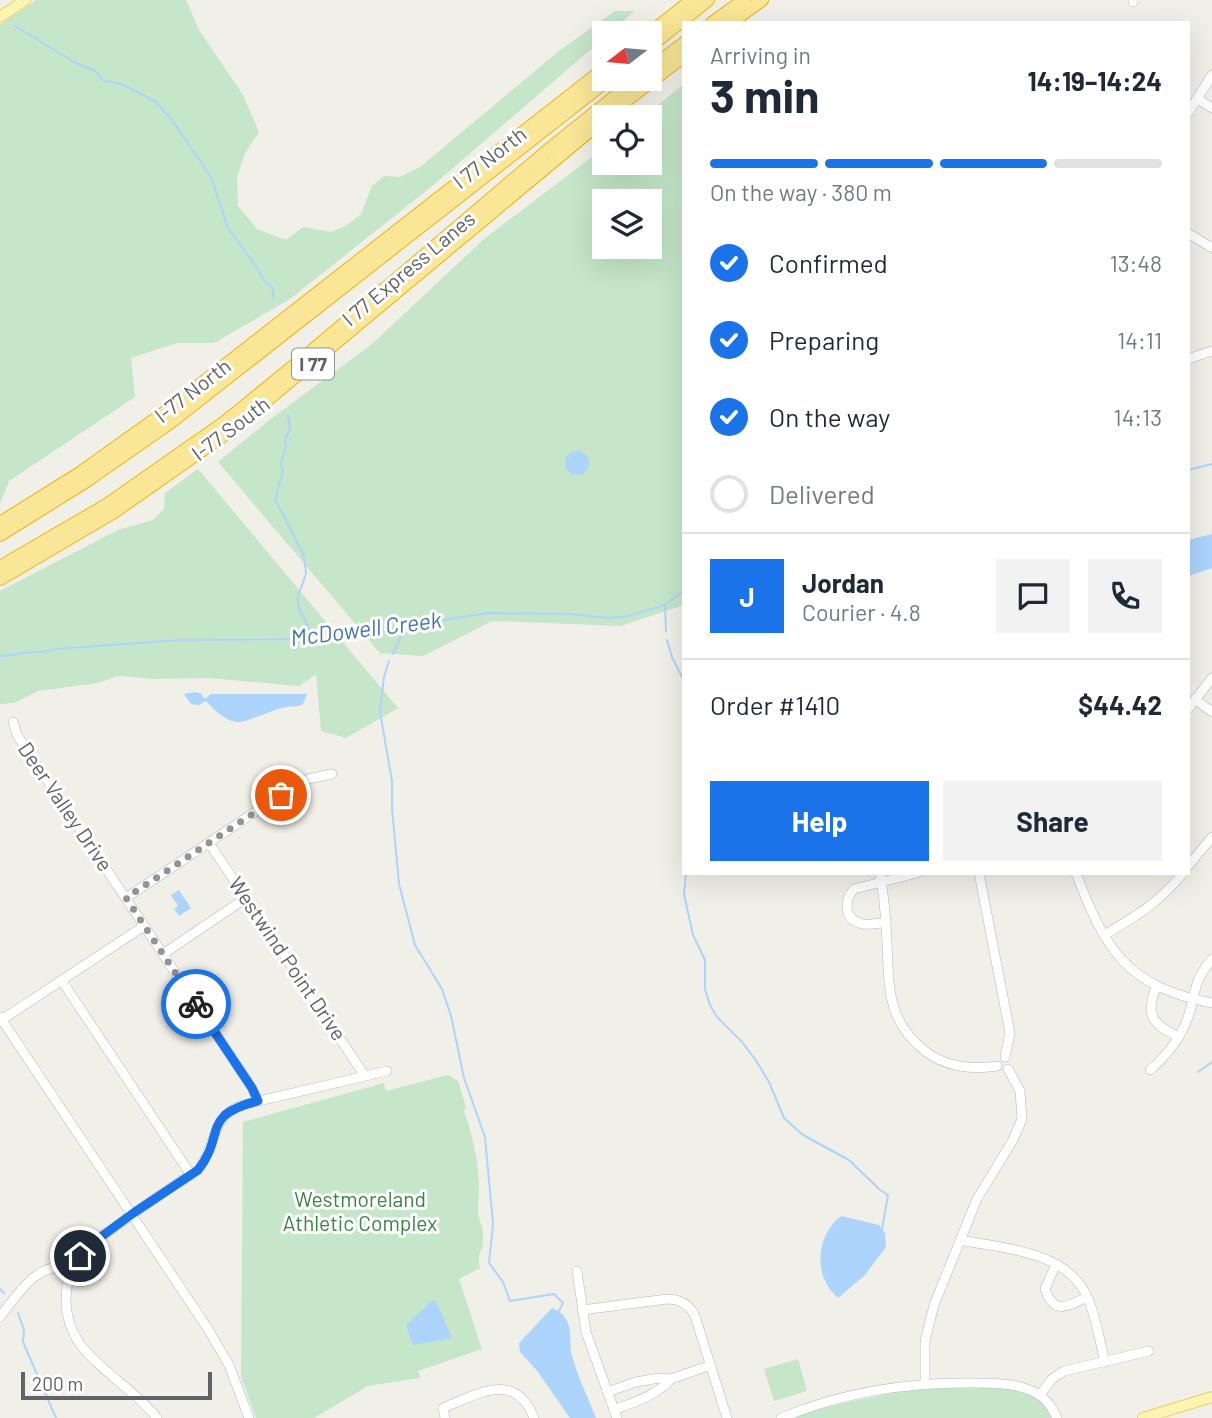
<!DOCTYPE html>
<html lang="en">
<head>
<meta charset="utf-8">
<style>
  :root { --surface:#fff; --page:#f2f2f3; --text:#1f2937; --muted:#747a83; --line:#e0e1e3; --accent:#1a73e8 }
  body { margin:0; font-family:Barlow,sans-serif; background:var(--page); color:var(--text); height:100vh; display:flex; flex-direction:column; font-size:26px; white-space:nowrap }
  * { box-sizing:border-box; margin:0 }
  p { font-size:23px; color:var(--muted) }
  .icon { flex:none; width:38px; height:38px; fill:none; stroke:currentColor; stroke-width:2; stroke-linecap:round; stroke-linejoin:round }
  .map { position:relative; flex:1; overflow:hidden }
  .side { position:absolute; left:682px; top:21px; width:508px; height:854px; display:flex; flex-direction:column; background:var(--surface); border-radius:0px; box-shadow:0 7px 28px #0002 }
  .side>* { flex:none }
  .needle { width:46px; rotate:254deg }
  .controls { position:absolute; left:592px; top:21px; display:grid; gap:14px }
  .controls a { display:grid; place-items:center; width:70px; height:70px; border-radius:0px; background:var(--surface); box-shadow:0 7px 28px #0002; font-size:35px }
  .scale { position:absolute; left:21px; bottom:18px; width:191px; box-sizing:border-box; padding-left:7px; border:4px solid #5f6267; border-top:0; font-size:19px; line-height:24px; white-space:nowrap; color:#5f6267; -webkit-text-stroke:5px #fff; paint-order:stroke }
  .pin { position:absolute; display:grid; place-items:center; width:60px; height:60px; color:#fff; margin:-30px; border:4px solid #fff; border-radius:50%; box-shadow:0 2px 7px #0007 }
  .courier { position:absolute; display:grid; place-items:center; width:70px; height:70px; margin:-35px; border:5px solid #1a73e8; border-radius:50%; background:#fff; color:#222; box-shadow:0 2px 9px #0007 }
  .headline em { font-style:normal; font-weight:700 }
  .headline div { display:flex; flex-direction:column-reverse }
  .headline { display:flex; align-items:center; justify-content:space-between; height:119px; padding:0 28px }
  h1 { font-size:46px; font-weight:700; line-height:52px }
  .bar { display:grid; grid-template-columns:repeat(4,1fr); gap:10px 7px; align-content:center; height:84px; padding:0 28px }
  .bar i { height:9px; border-radius:5px; background:var(--line) }
  .bar .current { background:var(--accent) }
  .bar p { grid-column:span 4 }
  .line { display:flex; align-items:center; gap:18px; padding:0 28px; border-top:2px solid var(--line) }
  .line div { flex:1 }
  .round { display:grid; place-items:center; flex:none; width:74px; height:74px; border-radius:0px; background:var(--page) }
  ol { padding:0 28px; list-style:none }
  li { display:flex; align-items:center; gap:21px; height:77px }
  li p { margin-inline-start:auto }
  li .icon { padding:7px; border-radius:50%; background:var(--accent); color:#fff; stroke-width:4 }
  li:last-child { color:var(--muted) }
  li i { width:38px; height:38px; border:4px solid var(--line); border-radius:50% }
  .action { display:flex; gap:14px; margin-top:auto; padding:14px 28px }
  .action a { flex:1; height:80px; border-radius:0px; background:var(--accent); color:#fff; font-size:28px; font-weight:700; line-height:80px; text-align:center }
  .action a+a { background:var(--page); color:var(--text) }
  .map>svg:first-child { display:block }
</style>
</head>
<body>
<div class="map">
<svg width="1212" height="1418" viewBox="0 0 1212 1418">
  <rect width="100%" height="100%" fill="#f0efe8"/>
  <!-- green -->
  <g fill="#c5e6c8" fill-rule="evenodd">
    <polygon points="36,0 186,0 199,30 243,95 259,132 245,153 237,178 238,206 257,229 286,240 303,227 331,232 346,226 361,214 372,186 384,176 400,177 420,167 559,51 615,11 635,11 609,33 604,33 604,38 431,187 290,299 214,343 177,343 131,358 135,397 9,481 0,504 0,25"/>
    <path d="M684,84v521l-63,21 -129,-5 -69,35 -43,-3 -162,-191 50,-41 104,-77 112,-105 120,-91v15h45v-46h-6zM604,201h45v46h-45z"/>
    <polygon points="198,469 398,708 346,738 321,731 316,674 299,686 208,678 153,679 118,676 98,683 38,691 14,703 0,704 0,591 118,530 153,520 164,509 165,493"/>
    <path d="M448,1075l10,6 8,26 -2,4c8,22 14,49 15,72 1,17 -5,29 4,45 -1,3 0,7 0,11 1,12 -7,13 -3,29l-21,11 23,70 -64,22 2,7 -52,8 -54,32h-58l-15,-41 2,-255 141,-39 2,8z"/>
    <polygon points="798,1359 807,1391 774,1401 764,1369"/>
    <path d="M929,1388c25,0 85,-5 105,8 8,5 13,14 17,22h-260c47,-15 89,-24 138,-30z"/>
  </g>
  <!-- water -->
  <g fill="#acd4fc">
    <circle cx="577" cy="463" r="12"/>
    <polygon points="1212,534 1212,568 1189,576 1188,540"/>
    <path d="M195,692l7,2 1,4h3l5,-4h96l-4,10c-8,4 -13,1 -21,4 -39,11 -44,28 -76,-7l-7,4 -8,-1 -7,-10z"/>
    <polygon points="179,890 191,908 179,916 174,909 178,906 171,895"/>
    <path d="M841,1216l38,9 6,8 1,14 -21,28 -27,23c-25,-22 -23,-61 3,-82z"/>
    <polygon points="433,1300 436,1301 452,1338 413,1345 406,1325"/>
    <path d="M552,1308c8,3 13,8 16,15 4,11 1,22 4,33 6,22 16,41 24,62h-26l-32,-46 -18,-20 -1,-9z"/>
  </g>
  <g fill="none" stroke-linecap="round" stroke-linejoin="round">
    <!-- stream -->
    <g stroke="#acd4fc" stroke-width="2">
      <polyline points="15,26 76,63 95,71 104,81 122,84 156,102 172,120 211,177 228,228 255,265 265,282 272,287 274,299"/>
      <polyline points="288,415 290,429 285,440 286,446 281,464 283,472 277,491 276,501 304,556 306,574 298,596 298,606 309,629 310,637"/>
      <polyline points="1188,470 1212,464"/>
      <polyline points="665,606 666,631"/>
      <polyline points="667,640 672,657 684,681"/>
      <polyline points="393,654 405,627"/>
      <path d="M0,656c7,0 11,-1 18,-2 13,-3 23,0 37,-5l126,-9 142,-1 165,-26 82,1 38,4 21,-2 35,-11 20,-14"/>
      <polyline points="389,661 384,677 380,712 392,781 392,808 399,884 415,945 442,989 451,1016 464,1078 485,1137 493,1224 489,1263 503,1282 510,1301 554,1294 563,1303 558,1313"/>
      <polyline points="686,873 684,894 693,935 705,960 705,989 710,1005 717,1017 742,1042 755,1059 769,1082 784,1118 803,1135 849,1160 879,1189 888,1195 882,1229"/>
      <polyline points="1198,1072 1212,1062"/>
      <polyline points="0,1289 4,1293"/>
      <polyline points="18,1313 24,1330 23,1342 56,1418"/>
    </g>
    <!-- minor casing -->
    <g stroke="#b5b7bb" stroke-width="10">
      <g id="minor">
        <polyline points="1133,2 1133,0"/>
        <polyline points="1198,99 1212,108"/>
        <polyline points="1188,113 1212,75"/>
        <polyline points="1188,233 1212,248"/>
        <polyline points="1188,359 1212,351"/>
        <polyline points="1195,699 1212,712"/>
        <polyline points="1188,709 1212,678"/>
        <polyline points="13,722 17,735 252,1088 258,1101"/>
        <polyline points="209,843 365,1076"/>
        <polyline points="1188,866 1212,837"/>
        <path d="M880,873c4,23 6,47 7,70 2,45 0,78 38,108 20,16 48,19 72,15"/>
        <polyline points="979,873 1010,1033 1005,1057"/>
        <path d="M1076,873c29,77 51,114 136,130"/>
        <polyline points="126,898 297,784 308,779 332,774"/>
        <path d="M886,922c-7,1 -16,3 -23,2 -20,-3 -19,-24 -9,-35l63,-16"/>
        <path d="M1104,935c32,-19 55,-32 79,-62"/>
        <polyline points="163,954 246,898"/>
        <polyline points="62,981 191,1175"/>
        <path d="M1156,987c-11,29 -4,37 23,50"/>
        <polyline points="0,1017 208,1329 229,1365 249,1418"/>
        <polyline points="0,1021 144,926"/>
        <path d="M1150,1070c16,-14 29,-29 37,-50 10,-27 4,-36 25,-61"/>
        <path d="M960,1240c46,9 113,11 130,64 7,18 10,39 15,58"/>
        <path d="M1056,1264l-11,25c9,26 22,18 42,8"/>
        <polyline points="577,1271 586,1332 617,1418"/>
        <path d="M582,1310l85,-11c13,0 22,5 28,17l32,102"/>
        <path d="M0,1317c19,-24 37,-57 73,-49"/>
        <polyline points="925,1383 925,1341 934,1305 977,1199 1013,1140 1022,1119 1020,1091 1008,1069"/>
        <polyline points="607,1392 636,1382 659,1378 671,1379 711,1365"/>
        <polyline points="1040,1395 1052,1379 1064,1371 1149,1351"/>
        <path d="M614,1410c20,-8 42,-14 57,-31"/>
        <path d="M157,1418c-22,-28 -56,-46 -77,-74 -19,-27 -19,-64 2,-90 9,-11 21,-19 33,-27 27,-20 55,-39 83,-57 18,-22 13,-55 44,-65l145,-34"/>
        <path d="M445,1418l-2,-10c35,-14 72,-38 91,10"/>
        <path d="M781,1418c62,-26 126,-36 193,-35 23,0 49,0 68,14 7,5 11,13 15,21"/>
      </g>
    </g>
    <!-- major casing -->
    <g stroke="#edcf64" stroke-width="12">
      <g id="major">
        <polyline points="0,17 25,0"/>
        <polyline points="1143,1418 1212,1397"/>
      </g>
    </g>
    <!-- highway casing -->
    <g stroke="#efb509" stroke-width="14">
      <g id="highway">
        <polyline points="712,23 744,0"/>
        <polyline points="730,23 762,0"/>
        <polyline points="649,34 692,0"/>
        <polyline points="649,47 708,0"/>
        <polyline points="649,70 684,43"/>
        <polyline points="605,117 684,56"/>
        <polyline points="0,523 80,473 164,413 604,69"/>
        <polyline points="0,535 85,482 171,422 609,79"/>
        <polyline points="0,567 108,504 225,422 306,356 547,151 637,79"/>
        <polyline points="0,579 114,512 231,430 604,119"/>
      </g>
    </g>
    <!-- minor -->
    <use href="#minor" stroke="#fff" stroke-width="9"/>
    <!-- major -->
    <use href="#major" stroke="#fcf4b1" stroke-width="10"/>
    <!-- highway -->
    <use href="#highway" stroke="#f9e696" stroke-width="12"/>
  </g>
  <g fill="none" stroke-linecap="round" stroke-linejoin="round">
    <!-- done -->
    <polyline stroke="#929394" stroke-width="7" stroke-dasharray="0 12.6" points="196,1004 126,898 281,795"/>
    <!-- route -->
    <path stroke="#1a73e8" stroke-width="9" d="M80,1256l14,-14 38,-28 66,-44c28,-35 2,-55 60,-69l-6,-13 -56,-84"/>
  </g>
  <g text-anchor="middle" stroke-width="6" stroke-linejoin="round" paint-order="stroke">
    <!-- shield labels -->
    <rect fill="#fff" stroke="#8f9195" stroke-width="2" x="292" y="348.5" width="42" height="31" rx="5"/>
    <g font-size="19" font-weight="bold" fill="#5f6267">
      <text x="313" y="371">I 77</text>
    </g>
    <!-- street labels -->
    <g font-size="21" fill="#5f6267" stroke="#fff">
      <text transform="translate(490 158) rotate(-38)" y="7">I 77 North</text>
      <text transform="translate(409 269) rotate(-40)" y="7">I 77 Express Lanes</text>
      <text transform="translate(193 391) rotate(-38)" y="7">I-77 North</text>
      <text transform="translate(231 429) rotate(-37)" y="7">I-77 South</text>
      <text transform="translate(65 807) rotate(56)" y="7">Deer Valley Drive</text>
      <text transform="translate(287 959) rotate(56)" y="7">Westwind Point Drive</text>
    </g>
    <!-- park labels -->
    <g font-size="21" fill="#398440" stroke="#fff">
      <text x="360" y="1207">Westmoreland<tspan x="360" dy="24">Athletic Complex</tspan></text>
    </g>
    <!-- water labels -->
    <g font-size="23" font-style="italic" fill="#4874ae" stroke="#fff">
      <text transform="translate(366 629) rotate(-7)" y="8">McDowell Creek</text>
    </g>
  </g>
</svg>
<div class="controls">
<a><svg class="needle" viewBox="-14 -14 28 28"><path d="M0-13l5 13h-10z" fill="#e53935"/><path d="M0 13l5-13h-10z" fill="#747a83"/></svg></a>
<a><svg class="icon" aria-label="locate" viewBox="0 0 24 24"><circle cx="12" cy="12" r="6"/><path d="M12 2v4M12 18v4M2 12h4M18 12h4"/></svg></a>
<a><svg class="icon" aria-label="layers" viewBox="0 0 24 24"><path d="M12 4l9 5-9 5-9-5zM3 14l9 5 9-5"/></svg></a>
</div>
<div class="scale">200 m</div>
<div class="pin" style="left:281px;top:795px;background:#ea580c"><svg class="icon" aria-label="bag" viewBox="0 0 24 24"><path d="M5 8h14l-1 12H6zM9 8a3 3 0 0 1 6 0"/></svg></div>
<div class="pin" style="left:80px;top:1256px;background:#1f2937"><svg class="icon" aria-label="home" viewBox="0 0 24 24"><path d="M3 11l9-7 9 7M6 9v11h12V9"/></svg></div>
<div class="courier" style="left:196px;top:1004px"><svg class="icon" aria-label="bike" viewBox="0 0 24 24"><circle cx="6" cy="16" r="4"/><circle cx="18" cy="16" r="4"/><path d="M6 16l4-8h5l3 8M10 8l3 8H6M13 5h3"/></svg></div>
<section class="side">
<div class="headline"><div><h1>3 min</h1><p>Arriving in</p></div><em>14:19–14:24</em></div>
<div class="bar"><i class="current"></i><i class="current"></i><i class="current"></i><i></i><p>On the way · 380 m</p></div>
<ol>
<li><svg class="icon" aria-label="check" viewBox="0 0 24 24"><path d="M5 12l5 5 9-10"/></svg>Confirmed<p>13:48</p></li>
<li><svg class="icon" aria-label="check" viewBox="0 0 24 24"><path d="M5 12l5 5 9-10"/></svg>Preparing<p>14:11</p></li>
<li><svg class="icon" aria-label="check" viewBox="0 0 24 24"><path d="M5 12l5 5 9-10"/></svg>On the way<p>14:13</p></li>
<li><i></i>Delivered</li>
</ol>
<div class="line" style="height:126px"><b class="round" style="background:var(--accent);color:#fff">J</b><div><b>Jordan</b><p>Courier · 4.8</p></div><a class="round"><svg class="icon" aria-label="chat" viewBox="0 0 24 24"><path d="M4 5h16v11H9l-5 4z"/></svg></a><a class="round"><svg class="icon" aria-label="phone" viewBox="0 0 24 24"><path d="M5 4h4l2 5-3 2q2 4 5 5l2-3 5 2v4C11 20 4 13 5 4z"/></svg></a></div>
<div class="line" style="height:91px"><div>Order #1410</div><b>$44.42</b></div>
<div class="action"><a>Help</a><a>Share</a></div>
</section>
</div>
</body>
</html>
